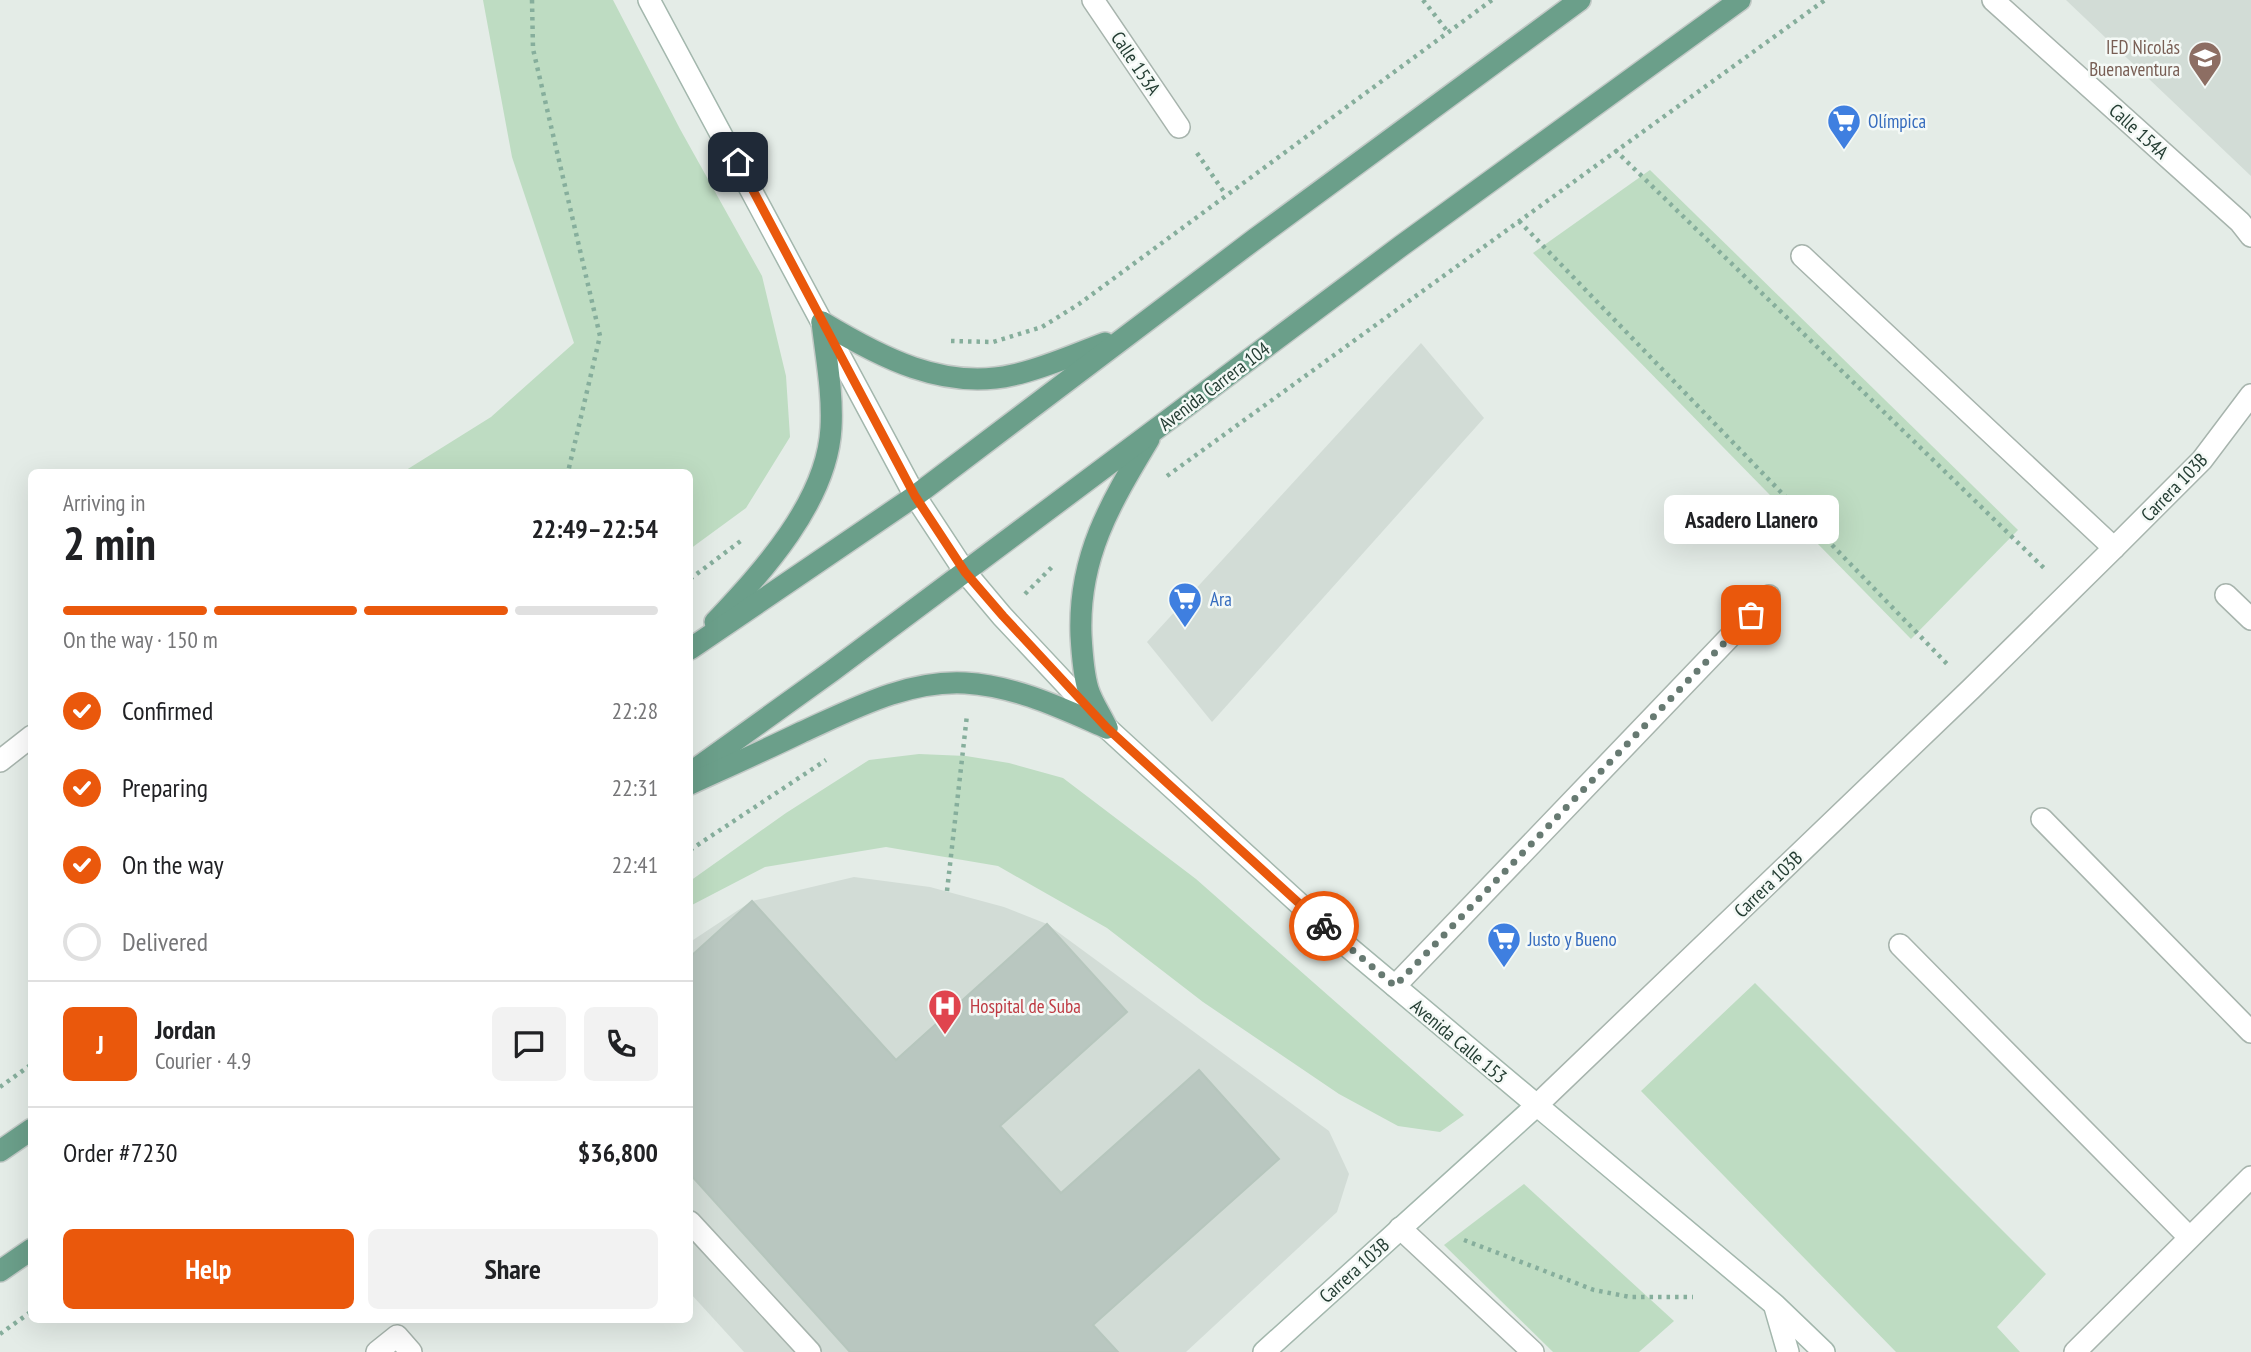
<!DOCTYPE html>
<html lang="en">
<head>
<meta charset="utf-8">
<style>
  :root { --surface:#fff; --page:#f2f2f2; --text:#202124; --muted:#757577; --line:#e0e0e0; --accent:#ea580c }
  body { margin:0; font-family:"PT Sans Narrow",sans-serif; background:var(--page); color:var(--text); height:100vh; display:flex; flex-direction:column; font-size:26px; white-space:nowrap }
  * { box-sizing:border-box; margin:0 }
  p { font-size:23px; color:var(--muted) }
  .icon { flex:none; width:38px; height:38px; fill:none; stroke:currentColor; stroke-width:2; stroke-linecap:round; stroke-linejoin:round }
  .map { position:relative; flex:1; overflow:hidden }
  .panel { position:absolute; left:28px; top:469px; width:665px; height:854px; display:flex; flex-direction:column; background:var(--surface); border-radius:10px; box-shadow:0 7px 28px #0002 }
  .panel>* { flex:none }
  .pin { position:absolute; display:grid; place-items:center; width:60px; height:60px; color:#fff; margin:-30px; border-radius:14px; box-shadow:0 4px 10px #0006 }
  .courier { position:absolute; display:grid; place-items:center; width:70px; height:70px; margin:-35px; border:5px solid #ea580c; border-radius:50%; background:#fff; color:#222; box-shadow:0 2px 9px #0007 }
  .bubble { position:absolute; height:49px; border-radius:10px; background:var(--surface); box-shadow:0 7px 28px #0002; font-size:23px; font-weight:600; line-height:49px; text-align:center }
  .summary em { font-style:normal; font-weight:600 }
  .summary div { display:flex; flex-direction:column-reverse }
  .summary { display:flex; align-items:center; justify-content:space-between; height:119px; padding:0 35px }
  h1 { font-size:46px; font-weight:600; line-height:52px }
  .bar { display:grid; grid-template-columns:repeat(4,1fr); gap:10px 7px; align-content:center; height:84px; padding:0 35px }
  .bar i { height:9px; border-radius:5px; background:var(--line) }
  .bar .on { background:var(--accent) }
  .bar p { grid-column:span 4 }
  .line { display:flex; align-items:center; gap:18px; padding:0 35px; border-top:2px solid var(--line) }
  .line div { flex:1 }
  .round { display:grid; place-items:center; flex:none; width:74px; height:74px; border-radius:10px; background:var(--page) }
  ol { padding:0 35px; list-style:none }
  li { display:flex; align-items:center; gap:21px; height:77px }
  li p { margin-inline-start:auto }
  li .icon { padding:7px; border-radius:50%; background:var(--accent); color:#fff; stroke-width:4 }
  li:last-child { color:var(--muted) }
  li i { width:38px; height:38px; border:4px solid var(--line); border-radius:50% }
  .action { display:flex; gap:14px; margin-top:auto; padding:14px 35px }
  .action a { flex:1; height:80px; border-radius:10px; background:var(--accent); color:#fff; font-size:28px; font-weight:600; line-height:80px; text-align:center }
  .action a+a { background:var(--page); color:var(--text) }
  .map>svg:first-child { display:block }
</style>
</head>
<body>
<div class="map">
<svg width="2251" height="1352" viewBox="0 0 2251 1352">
  <rect width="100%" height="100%" fill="#e4ece7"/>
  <!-- built -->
  <g fill="#d2dcd6">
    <polygon points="2066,0 2251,0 2251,176"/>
    <polygon points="1421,343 1484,418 1212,722 1147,642"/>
    <polygon points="854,877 930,887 1004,907 1047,924 1329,1131 1349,1174 1337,1212 1186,1352 744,1352 690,1293 690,942 752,901"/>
  </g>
  <!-- green -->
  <g fill="#bedcc2">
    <polygon points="483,0 613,0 680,129 762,276 786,376 790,437 746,508 690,549 690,472 403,472 491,417 574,343 512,157"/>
    <polygon points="1650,170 2018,530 1911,639 1533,253"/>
    <polygon points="919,754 966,756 1009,763 1063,778 1196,879 1464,1115 1440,1132 1398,1126 1339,1094 1203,1002 1107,928 998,866 886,847 765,867 690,906 690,881 786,813 869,760"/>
    <polygon points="1755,983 2046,1274 1997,1327 2020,1352 1896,1352 1641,1091"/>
    <polygon points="1524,1184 1674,1321 1639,1352 1553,1352 1444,1245"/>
  </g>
  <!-- building -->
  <polygon fill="#b9c7c0" stroke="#b6c6bd" stroke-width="2" points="752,901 896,1060 1047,924 1127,1012 1000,1126 1061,1193 1199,1070 1279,1159 1093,1325 1118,1352 850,1352 690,1174 690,957"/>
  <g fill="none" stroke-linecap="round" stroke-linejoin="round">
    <!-- lane casing -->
    <g stroke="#a7b4ad" stroke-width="24">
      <g id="lane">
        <polyline points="2226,595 2251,619"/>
        <polyline points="0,761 32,736"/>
        <polyline points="2042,819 2251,1032"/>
        <polyline points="1900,945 2189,1237"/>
        <polyline points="690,1222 810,1352"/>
        <polyline points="1400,1228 1533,1352"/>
        <polyline points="2075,1352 2251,1177"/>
      </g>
    </g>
    <!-- street casing -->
    <g stroke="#a7b4ad" stroke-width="24">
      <g id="street">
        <polyline points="1093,0 1179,127"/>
        <polyline points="1993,0 2240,222 2251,236"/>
        <polyline points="1802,256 2114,548"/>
        <polyline points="1395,986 1769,596"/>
        <polyline points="1536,1106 1971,689 2114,548 2202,460 2251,395"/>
        <polyline points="377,1352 397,1336 411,1352"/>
      </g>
    </g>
    <!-- secondary casing -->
    <g stroke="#a3b7ad" stroke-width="24">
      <g id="secondary">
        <polyline points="649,0 915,496 965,572 1002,616 1107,728 1143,761 1328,930 1775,1305 1824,1352"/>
        <polyline points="1775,1307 1788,1352"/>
        <polyline points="1264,1352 1536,1106"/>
      </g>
    </g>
    <!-- primary casing -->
    <g stroke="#c2c9c6" stroke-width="24">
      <g id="primary">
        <path d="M822,322c58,35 122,69 191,53 32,-7 62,-21 92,-32"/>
        <path d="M715,622c47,-50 112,-120 116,-194 2,-35 -5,-71 -9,-106"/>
        <polyline points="690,649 915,496 1255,239 1580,0"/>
        <path d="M1107,728c-6,-13 -15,-26 -19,-39 -5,-17 -6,-36 -7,-54 -3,-78 29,-131 68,-196"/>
        <polyline points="690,773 832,671 1401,246 1740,0"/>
        <path d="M690,784c37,-17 75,-34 112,-52 51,-23 105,-52 163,-49 51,3 96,25 142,45"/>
        <polyline points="0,1151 32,1129"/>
        <polyline points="0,1271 32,1249"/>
      </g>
    </g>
    <!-- path -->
    <g stroke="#86ae9c" stroke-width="4.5" stroke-dasharray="3.5 5" stroke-linecap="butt">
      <polyline points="532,0 533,49 600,336 568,472"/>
      <polyline points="1423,0 1448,32"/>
      <polyline points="1615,150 2046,570"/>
      <polyline points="1197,153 1226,195"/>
      <polyline points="1519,221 1949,666"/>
      <polyline points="951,341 993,342 1042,327 1079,304 1492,0"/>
      <polyline points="1167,476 1825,0"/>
      <polyline points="690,579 742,540"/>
      <polyline points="1025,594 1054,565"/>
      <polyline points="690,850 826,760"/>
      <polyline points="947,891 967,715"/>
      <polyline points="0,1087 32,1064"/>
      <polyline points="1464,1240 1594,1290 1630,1297 1693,1297"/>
      <polyline points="0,1334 32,1311"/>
    </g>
    <!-- lane -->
    <use href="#lane" stroke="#fff" stroke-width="21"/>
    <!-- street -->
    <use href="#street" stroke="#fff" stroke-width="21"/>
    <!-- secondary -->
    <use href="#secondary" stroke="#fff" stroke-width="21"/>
    <!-- primary -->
    <use href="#primary" stroke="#6b9f8a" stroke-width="21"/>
  </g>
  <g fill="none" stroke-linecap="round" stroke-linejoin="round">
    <!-- done -->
    <polyline stroke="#677a72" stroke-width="7" stroke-dasharray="0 12.6" points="1324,926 1395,986 1751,615"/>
    <!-- route -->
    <polyline stroke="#ea580c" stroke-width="9" points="738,162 915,496 965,572 1003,616 1107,728 1324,926"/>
  </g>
  <!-- icons -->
  <defs>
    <g id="school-pin" transform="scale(1.75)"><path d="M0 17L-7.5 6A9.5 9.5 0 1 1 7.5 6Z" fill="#8d6e63" stroke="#f4f9f6"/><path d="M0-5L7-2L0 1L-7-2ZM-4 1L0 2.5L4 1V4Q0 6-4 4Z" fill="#fff"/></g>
    <g id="supermarket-pin" transform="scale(1.75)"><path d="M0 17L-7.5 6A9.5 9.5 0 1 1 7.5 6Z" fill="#3f7fe0" stroke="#f4f9f6"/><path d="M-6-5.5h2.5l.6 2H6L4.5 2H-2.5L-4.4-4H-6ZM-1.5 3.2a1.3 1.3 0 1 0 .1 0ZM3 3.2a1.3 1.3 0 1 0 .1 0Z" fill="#fff"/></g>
    <g id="hospital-pin" transform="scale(1.75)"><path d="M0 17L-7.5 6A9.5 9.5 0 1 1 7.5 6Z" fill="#e0444e" stroke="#f4f9f6"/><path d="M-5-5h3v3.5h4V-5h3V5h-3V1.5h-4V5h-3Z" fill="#fff"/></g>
  </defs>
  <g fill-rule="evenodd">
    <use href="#school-pin" x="2205" y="58"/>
    <use href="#supermarket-pin" x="1844" y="121"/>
    <use href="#supermarket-pin" x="1185" y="599"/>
    <use href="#supermarket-pin" x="1504" y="939"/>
    <use href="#hospital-pin" x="945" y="1006"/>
  </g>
  <g text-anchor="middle" stroke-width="5" stroke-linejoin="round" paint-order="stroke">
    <!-- education labels -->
    <g font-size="19" fill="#785e54" stroke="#f4f9f6" text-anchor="end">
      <text x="2180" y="54">IED Nicolás<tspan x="2180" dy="22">Buenaventura</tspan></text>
    </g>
    <!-- street labels -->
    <g font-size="19" fill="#243d33" stroke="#f4f9f6">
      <text transform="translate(1136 63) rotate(56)" y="7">Calle 153A</text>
      <text transform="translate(2139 131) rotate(42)" y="7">Calle 154A</text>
      <text transform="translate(1214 386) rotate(-37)" y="7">Avenida Carrera 104</text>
      <text transform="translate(2174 487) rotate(-46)" y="7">Carrera 103B</text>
      <text transform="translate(1768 884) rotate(-44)" y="7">Carrera 103B</text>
      <text transform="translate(1459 1041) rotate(40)" y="7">Avenida Calle 153</text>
      <text transform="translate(1354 1270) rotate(-42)" y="7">Carrera 103B</text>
    </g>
    <!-- shop labels -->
    <g font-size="19" fill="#366cbe" stroke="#f4f9f6" text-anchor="start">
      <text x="1868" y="128">Olímpica</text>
      <text x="1210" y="606">Ara</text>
      <text x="1528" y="946">Justo y Bueno</text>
    </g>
    <!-- health labels -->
    <g font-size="19" fill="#be3a42" stroke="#f4f9f6" text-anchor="start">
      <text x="970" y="1013">Hospital de Suba</text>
    </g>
  </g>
</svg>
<div class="pin" style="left:1751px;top:615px;background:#ea580c"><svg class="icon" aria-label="bag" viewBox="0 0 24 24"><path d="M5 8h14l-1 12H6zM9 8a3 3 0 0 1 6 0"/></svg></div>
<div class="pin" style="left:738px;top:162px;background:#1f2937"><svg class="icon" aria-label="home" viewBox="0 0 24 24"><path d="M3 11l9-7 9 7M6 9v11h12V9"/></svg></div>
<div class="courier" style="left:1324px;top:926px"><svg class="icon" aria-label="bike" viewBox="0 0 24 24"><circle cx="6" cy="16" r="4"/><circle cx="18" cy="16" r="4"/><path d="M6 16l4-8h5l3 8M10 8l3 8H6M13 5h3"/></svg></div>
<div class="bubble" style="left:1664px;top:495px;width:175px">Asadero Llanero</div>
<section class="panel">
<div class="summary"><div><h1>2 min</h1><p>Arriving in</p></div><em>22:49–22:54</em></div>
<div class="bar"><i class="on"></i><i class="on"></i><i class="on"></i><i></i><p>On the way · 150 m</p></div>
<ol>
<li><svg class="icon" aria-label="check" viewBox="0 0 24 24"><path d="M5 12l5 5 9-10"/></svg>Confirmed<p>22:28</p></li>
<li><svg class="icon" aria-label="check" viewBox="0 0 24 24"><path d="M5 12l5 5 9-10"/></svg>Preparing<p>22:31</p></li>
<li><svg class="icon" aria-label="check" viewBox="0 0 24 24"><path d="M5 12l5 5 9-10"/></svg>On the way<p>22:41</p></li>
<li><i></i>Delivered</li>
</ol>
<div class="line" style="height:126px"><b class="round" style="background:var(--accent);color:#fff">J</b><div><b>Jordan</b><p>Courier · 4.9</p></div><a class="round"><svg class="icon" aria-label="chat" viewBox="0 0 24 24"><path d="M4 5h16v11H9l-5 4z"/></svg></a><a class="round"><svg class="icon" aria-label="phone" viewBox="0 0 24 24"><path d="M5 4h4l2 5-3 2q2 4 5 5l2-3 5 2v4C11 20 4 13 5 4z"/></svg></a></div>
<div class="line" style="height:91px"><div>Order #7230</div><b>$36,800</b></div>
<div class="action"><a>Help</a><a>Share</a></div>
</section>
</div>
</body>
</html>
